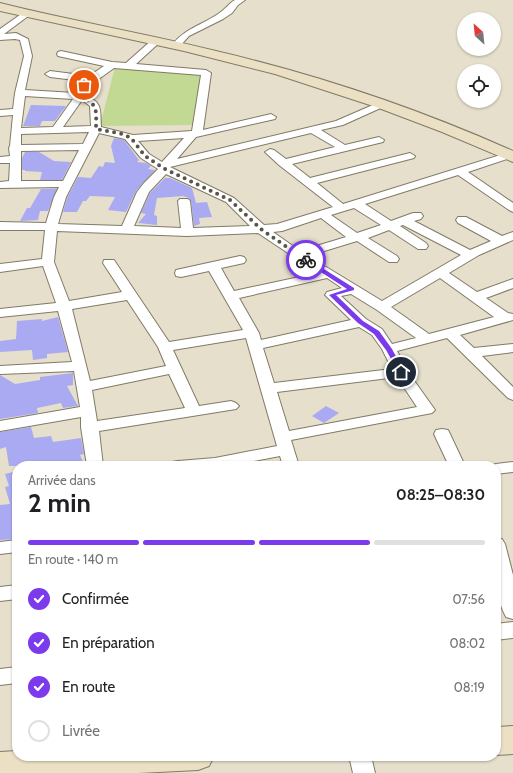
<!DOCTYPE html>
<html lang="fr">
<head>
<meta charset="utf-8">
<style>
  :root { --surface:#fff; --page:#f6f6f6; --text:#202124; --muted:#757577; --line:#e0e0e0; --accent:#7c3aed }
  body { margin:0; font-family:Cabin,sans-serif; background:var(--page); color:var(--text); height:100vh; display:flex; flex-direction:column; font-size:15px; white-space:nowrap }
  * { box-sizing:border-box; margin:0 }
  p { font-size:13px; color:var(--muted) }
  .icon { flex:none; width:22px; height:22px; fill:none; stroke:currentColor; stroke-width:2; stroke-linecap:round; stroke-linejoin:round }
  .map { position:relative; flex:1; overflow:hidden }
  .sheet { position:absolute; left:12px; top:461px; width:489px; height:300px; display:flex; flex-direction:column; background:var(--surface); border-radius:16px; box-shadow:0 1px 3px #0004 }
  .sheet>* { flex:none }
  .needle { width:26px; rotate:333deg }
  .fabs { position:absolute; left:457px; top:12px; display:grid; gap:8px }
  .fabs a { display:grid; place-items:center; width:44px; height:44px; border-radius:50%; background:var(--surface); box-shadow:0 1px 3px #0004; font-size:20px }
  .pin { position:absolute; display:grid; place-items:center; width:34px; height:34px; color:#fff; margin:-17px; border:2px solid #fff; border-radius:50%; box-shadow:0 1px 4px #0007 }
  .courier { position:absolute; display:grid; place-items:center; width:40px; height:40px; margin:-20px; border:3px solid #7c3aed; border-radius:50%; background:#fff; color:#222; box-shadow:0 1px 5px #0007 }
  .headline em { font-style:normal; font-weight:700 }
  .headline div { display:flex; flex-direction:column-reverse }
  .headline { display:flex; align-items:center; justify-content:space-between; height:68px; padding:0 16px }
  h1 { font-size:26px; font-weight:700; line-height:30px }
  .bar { display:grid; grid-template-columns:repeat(4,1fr); gap:6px 4px; align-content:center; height:48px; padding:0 16px }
  .bar i { height:5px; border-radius:3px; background:var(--line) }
  .bar .active { background:var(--accent) }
  .bar p { grid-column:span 4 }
  ol { padding:0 16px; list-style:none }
  li { display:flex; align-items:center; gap:12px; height:44px }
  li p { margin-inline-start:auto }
  li .icon { padding:4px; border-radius:50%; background:var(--accent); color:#fff; stroke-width:4 }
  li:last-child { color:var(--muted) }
  li i { width:22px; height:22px; border:2px solid var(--line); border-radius:50% }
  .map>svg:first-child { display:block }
</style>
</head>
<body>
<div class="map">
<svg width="513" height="773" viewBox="0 0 513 773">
  <rect width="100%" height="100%" fill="#e5dfcb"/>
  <!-- green -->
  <polygon fill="#c1d992" points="115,67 204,73 194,125 100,126"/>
  <!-- building -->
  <g fill="#aaaaf2">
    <polygon points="31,105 66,106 55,121 42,121 40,126 23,126"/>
    <polygon points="114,138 124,140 139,160 137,162 146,163 151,166 148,169 155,170 136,191 126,212 108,210 115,197 90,196 86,201 83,201 77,212 63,212 67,198 78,177 91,178 99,166 103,167 105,162 115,163 111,146"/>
    <polygon points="25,152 39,152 54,161 71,162 62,180 40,180 42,172 25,171 25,170 22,170 22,158"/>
    <polygon points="165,178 170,178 192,188 196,203 207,202 212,217 199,218 200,224 194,226 191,201 189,198 183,196 157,198 154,215 157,216 157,225 138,223 146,214 141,213 150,193"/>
    <polygon points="41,189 57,189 48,211 40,211 38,220 20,221 27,208 30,208"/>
    <polygon points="58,317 68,352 47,354 47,358 33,360 32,350 0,352 0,341 16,339 17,321 42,319 42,321"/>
    <polygon points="73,373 73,385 67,386 78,406 63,408 61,403 37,408 38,413 0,419 0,375 15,384 40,380 40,377"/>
    <polygon points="326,406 339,413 324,423 312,416"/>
    <polygon points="31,427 34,438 51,436 53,442 81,438 84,454 80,455 85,466 9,466 6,447 0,449 0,432"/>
    <polygon points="17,471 17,539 0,540 0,505 10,504 5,487 9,486 5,474"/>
  </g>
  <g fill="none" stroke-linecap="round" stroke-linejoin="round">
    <!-- street casing -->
    <g stroke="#807a67" stroke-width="2">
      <g id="street">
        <path d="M235,0h10l-7,5 -6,8 -9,6 -34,17 -10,11h-6l-1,-2c12,-16 30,-20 46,-31 7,-4 11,-11 17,-14z"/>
        <path d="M24,12h3l4,2 -27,20 12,-1 12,6 4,17 -7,34 50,3v-5l8,-7 -33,-4 -5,-3 5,-3 39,5 15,-10 -46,-10 -1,-2 1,-2 3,-1 51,11 14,1 27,-24 3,-1 4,3 -1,2 -23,21 70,6 5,3 -8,57 68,-16 5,3 -1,2 -79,18 -19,22 159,-38 46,-20 5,3 -2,2 -42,19 -22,5 24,15 34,-8 5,3 -1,2 -91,22 18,14 100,-25 5,3 -1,2 -97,25 26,21 170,-53v6l-45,15 45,31v9l-4,-2 -51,-35 -93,29 26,17 22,-8h8l2,3 -2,3 -7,2 56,29 21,-9 -33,-18 -2,-3 2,-3h8l36,19 11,-4v8l-34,15 -30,18 28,19 36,-13v9l-27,10 22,15 5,1v6l-53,15 14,13 39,-4v8l-31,4 31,31v13l-5,-2 -61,-60 -50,13 11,21 27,38 -3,3 -141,27 8,26h-16l-3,-10 -52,10h-58l2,-4 6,-1 37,-3 62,-12 -31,-108 -73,12 26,56 32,-5 5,2 3,3 -3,3 -137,22 4,35h-16l-6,-39v-10l-81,14v-10l80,-14 -6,-36 -74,3v-8l72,-4 -14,-51 -58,6v-8l56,-6 -13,-37 -43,6v-8l42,-5 3,-29h-45v-8l46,1 8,-26 5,-10 -59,1v-6l9,-1 1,-18h-10v-6l10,-1 -1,-8 1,-2 3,-31 -13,1v-6l13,-1 2,-16 9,-37 -4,-16 -5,-1 -15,1v-11zM114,68l87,7 -9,56 -59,4 -32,-8c-1,-18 2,-24 -16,-32v-6zM25,96l48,3 -20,28 -32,1zM82,100l8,6 1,20 -28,1zM89,132l-6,12 -62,1v-11zM99,133l26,6 16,19 17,11 -14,14 -7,9 -15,34 -64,-2 8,-27zM311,133l24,14 -49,12 -12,-9 -4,-1 -5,3 14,13 54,42 -56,17 -13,1 -30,-27 -64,-31zM184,138l-22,24 -13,-8 -11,-13zM79,150l-16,31h-42v-30zM166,174l60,28 24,24 -57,2 -3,-27 -2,-2h-8l-2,2 3,27 -47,-2 15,-34zM354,208l27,17 -24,8 -26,-18zM321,218l25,19 -46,14 -27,-19 9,-1zM403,225l58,30 -79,46 -74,-45 49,-15 32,21h8l2,-3 -2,-3 -29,-18 21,-8 29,19h8l2,-3 -2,-3 -26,-17zM57,231l130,5 71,-3 60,40 -84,18 -13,-23 23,-5 2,-3 -2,-3 -4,-1 -64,14 -1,3 1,3 5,1 28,-6 34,59 -74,12 -55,-82h-10l-1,3 19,29 -53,9 -15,-39zM327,278l15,10 -15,4 -2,3 26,25 -90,20 -2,-7 -20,-35zM440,278l54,39 -65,17 -38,-27zM351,294l26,16 39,28 -24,6 -10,-15 -16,-10 -25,-23zM127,300l31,47 8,19 -76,15 -18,-72zM359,327l13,8 10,14 10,20 -118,14 -11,-35zM169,374l16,34 -88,13 -5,-31zM397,377l20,30 -128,24 -12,-39z"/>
        <polygon points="442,429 448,430 450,434 465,466 449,466 434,434 436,430"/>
        <polygon points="513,462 513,472 496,474 496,466 490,466 496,464"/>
        <path d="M496,538l6,1 3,5 8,31v44l-7,-2c-13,-24 -10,-53 -10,-79z"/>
        <polygon points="17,540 17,552 0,554 0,542"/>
        <polygon points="17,585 17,599 0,601 0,587"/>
        <polygon points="513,622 513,638 496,640 496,624"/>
        <polygon points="17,667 17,683 0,685 0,669"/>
        <polygon points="349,756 371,756 375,773 353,773"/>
      </g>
    </g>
    <!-- secondary casing -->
    <g stroke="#807a67" stroke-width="2">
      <g id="secondary">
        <path d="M0,3c71,18 144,30 216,48 102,24 201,57 297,100v11l-71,-30 -66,-25 -101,-33 -91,-23 -184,-40z"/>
        <polygon points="513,726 513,754 496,755 496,727"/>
        <polygon points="17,751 17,756 214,756 209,766 198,770 139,773 0,773 0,752"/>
      </g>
    </g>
    <!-- street -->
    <use href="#street" fill="#fff" fill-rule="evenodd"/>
    <!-- secondary -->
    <use href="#secondary" fill="#ebe0c4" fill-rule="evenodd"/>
  </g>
  <!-- route -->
  <polygon fill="#7c3aed" points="304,259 308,259 354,288 354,290 336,295 363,321 379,331 392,349 404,372 403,373 399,373 386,350 374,334 358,323 329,295 347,289 304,261"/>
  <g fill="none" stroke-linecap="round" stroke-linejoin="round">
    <!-- done -->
    <path stroke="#59554a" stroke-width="4" stroke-dasharray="0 7.2" d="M84,85l-4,3v8c19,9 16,14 16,33l27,5 8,4 14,18 20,13 65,31 32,30 44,30"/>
  </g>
</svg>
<div class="fabs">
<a><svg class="needle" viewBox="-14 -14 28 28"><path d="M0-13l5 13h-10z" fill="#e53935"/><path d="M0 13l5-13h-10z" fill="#757577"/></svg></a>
<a><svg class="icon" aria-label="locate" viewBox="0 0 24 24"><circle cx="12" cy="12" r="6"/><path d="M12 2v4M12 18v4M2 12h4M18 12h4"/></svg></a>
</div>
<div class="pin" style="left:84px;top:85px;background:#ea580c"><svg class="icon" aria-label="bag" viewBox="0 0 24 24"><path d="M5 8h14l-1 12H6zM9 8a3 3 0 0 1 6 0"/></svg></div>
<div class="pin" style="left:401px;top:372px;background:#1f2937"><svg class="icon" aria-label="home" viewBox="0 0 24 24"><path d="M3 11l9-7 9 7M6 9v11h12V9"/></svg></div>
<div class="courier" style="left:306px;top:260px"><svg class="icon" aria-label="bike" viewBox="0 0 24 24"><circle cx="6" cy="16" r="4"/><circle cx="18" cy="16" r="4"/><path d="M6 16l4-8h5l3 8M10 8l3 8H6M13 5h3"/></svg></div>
<section class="sheet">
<div class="headline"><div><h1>2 min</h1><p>Arrivée dans</p></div><em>08:25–08:30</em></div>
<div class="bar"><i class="active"></i><i class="active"></i><i class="active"></i><i></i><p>En route · 140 m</p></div>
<ol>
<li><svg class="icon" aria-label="check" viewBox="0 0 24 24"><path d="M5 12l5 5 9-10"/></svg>Confirmée<p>07:56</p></li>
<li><svg class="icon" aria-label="check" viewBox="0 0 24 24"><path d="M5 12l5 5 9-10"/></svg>En préparation<p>08:02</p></li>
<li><svg class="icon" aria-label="check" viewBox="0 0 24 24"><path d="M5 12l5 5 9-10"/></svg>En route<p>08:19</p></li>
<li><i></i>Livrée</li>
</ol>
</section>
</div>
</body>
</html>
